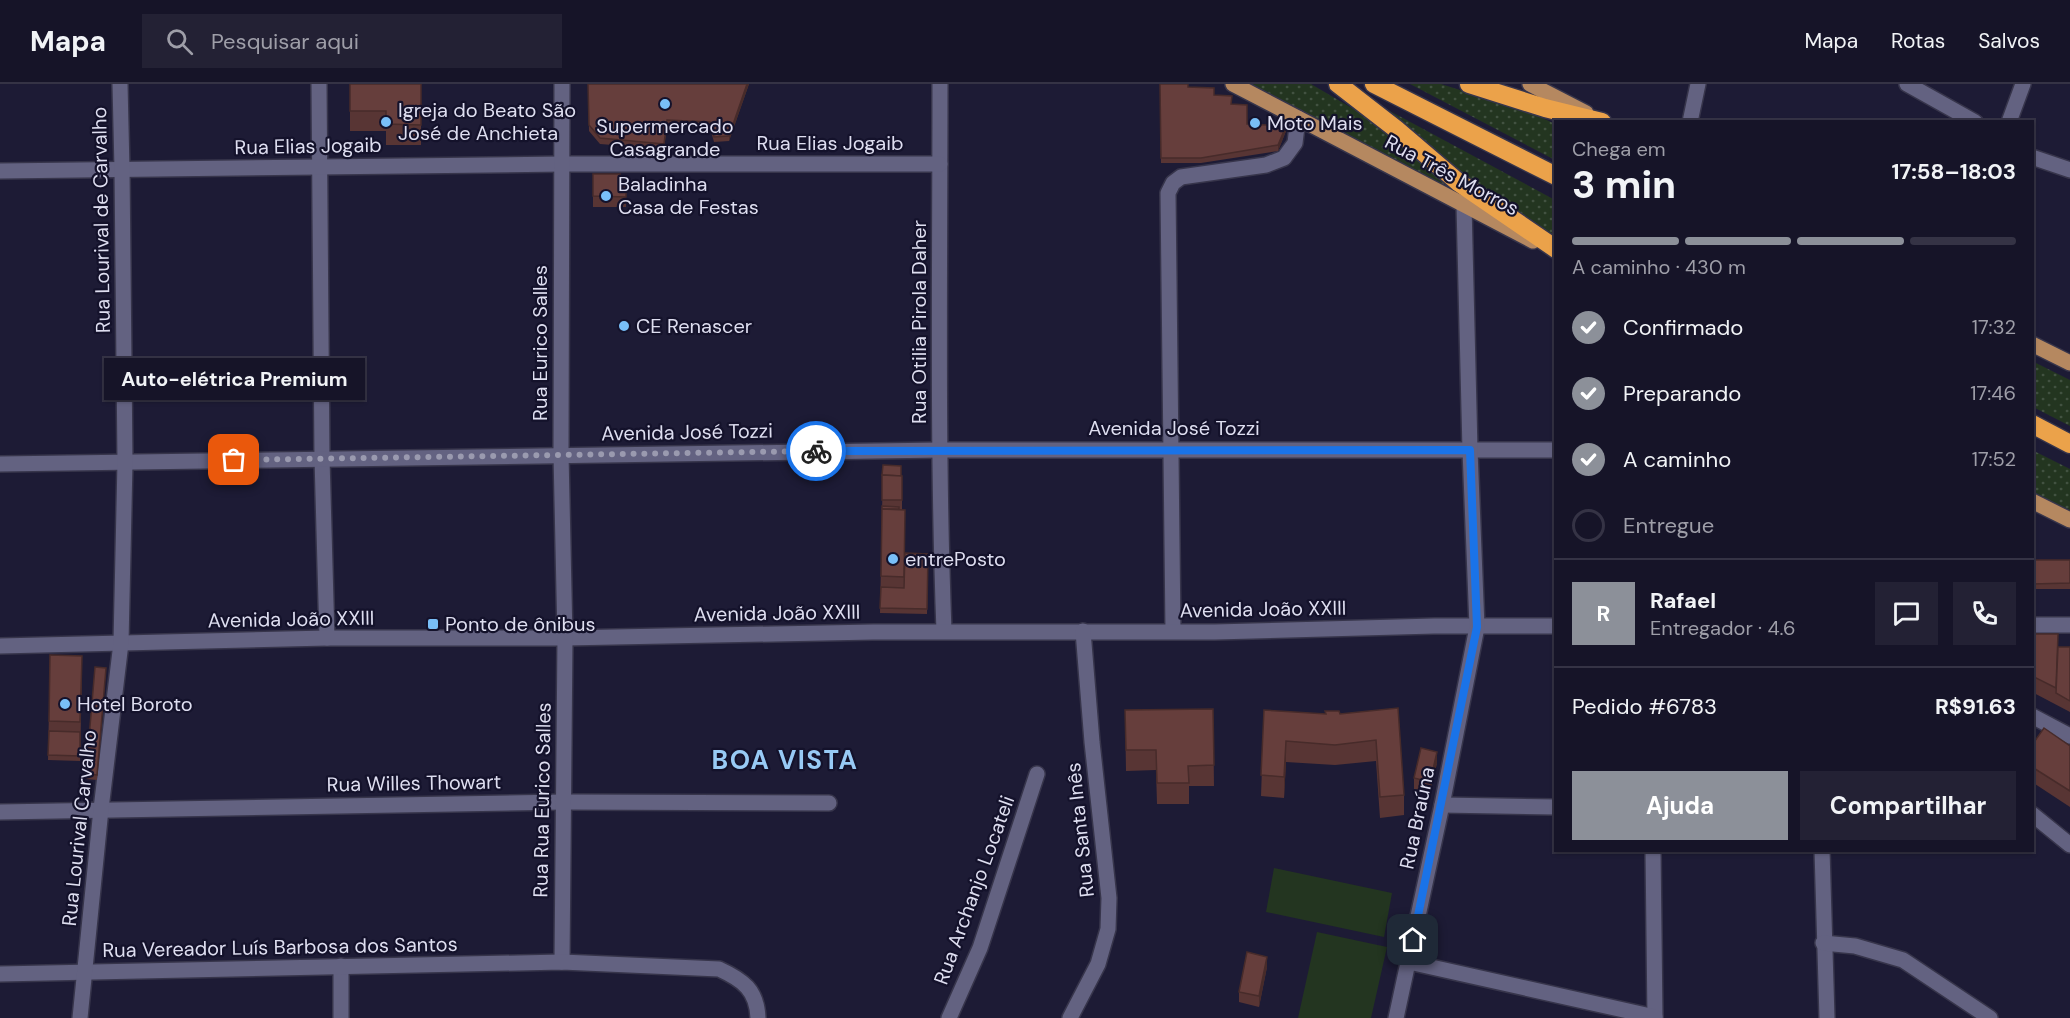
<!DOCTYPE html>
<html lang="pt">
<head>
<meta charset="utf-8">
<style>
  :root { --surface:#161428; --page:#232134; --text:#f1f3f6; --muted:#9e9ea8; --line:#353345; --accent:#8c9099 }
  body { margin:0; font-family:"DM Sans",sans-serif; background:var(--page); color:var(--text); height:100vh; display:flex; flex-direction:column; font-size:22px; white-space:nowrap }
  * { box-sizing:border-box; margin:0 }
  p { font-size:20px; color:var(--muted) }
  .icon { flex:none; width:33px; height:33px; fill:none; stroke:currentColor; stroke-width:2; stroke-linecap:round; stroke-linejoin:round }
  .map { position:relative; flex:1; overflow:hidden }
  .drawer { position:absolute; left:1554px; top:36px; width:480px; height:732px; display:flex; flex-direction:column; background:var(--surface); border-radius:0px; box-shadow:0 2px 4px #0004,0 0 0 2px var(--line) }
  .drawer>* { flex:none }
  .pin { position:absolute; display:grid; place-items:center; width:51px; height:51px; color:#fff; margin:-26px; border-radius:12px; box-shadow:0 3px 9px #0006 }
  .courier { position:absolute; display:grid; place-items:center; width:60px; height:60px; margin:-30px; border:4px solid #1a73e8; border-radius:50%; background:#fff; color:#222; box-shadow:0 2px 8px #0007 }
  .bubble { position:absolute; height:42px; border-radius:0px; background:var(--surface); box-shadow:0 2px 4px #0004,0 0 0 2px var(--line); font-size:20px; font-weight:700; line-height:42px; text-align:center }
  .overview em { font-style:normal; font-weight:700 }
  .overview div { display:flex; flex-direction:column-reverse }
  .overview { display:flex; align-items:center; justify-content:space-between; height:102px; padding:0 18px }
  h1 { font-size:39px; font-weight:700; line-height:45px }
  .bar { display:grid; grid-template-columns:repeat(4,1fr); gap:9px 6px; align-content:center; height:72px; padding:0 18px }
  .bar i { height:8px; border-radius:4px; background:var(--line) }
  .bar .on { background:var(--accent) }
  .bar p { grid-column:span 4 }
  .line { display:flex; align-items:center; gap:15px; padding:0 18px; border-top:2px solid var(--line) }
  .line div { flex:1 }
  .round { display:grid; place-items:center; flex:none; width:63px; height:63px; border-radius:0px; background:var(--page) }
  ol { padding:0 18px; list-style:none }
  li { display:flex; align-items:center; gap:18px; height:66px }
  li p { margin-inline-start:auto }
  li .icon { padding:6px; border-radius:50%; background:var(--accent); color:#fff; stroke-width:4 }
  li:last-child { color:var(--muted) }
  li i { width:33px; height:33px; border:3px solid var(--line); border-radius:50% }
  .button { display:flex; gap:12px; margin-top:auto; padding:12px 18px }
  .button a { flex:1; height:69px; border-radius:0px; background:var(--accent); color:#fff; font-size:24px; font-weight:700; line-height:69px; text-align:center }
  .button a+a { background:var(--page); color:var(--text) }
  header { display:flex; align-items:center; gap:36px; box-sizing:border-box; height:84px; padding:0 30px; background:var(--surface); border-bottom:2px solid var(--line) }
  header strong { font-size:28px }
  nav { display:flex; gap:33px; margin-inline-start:auto; font-size:21px }
  .search { width:420px; height:54px; background:var(--page); display:flex; align-items:center; gap:15px; box-sizing:border-box; padding:0 21px; border-radius:0px; color:var(--muted); font-size:22px }
  .map>svg:first-child { display:block }
</style>
</head>
<body>
<header>
<strong>Mapa</strong>
<div class="search"><svg class="icon" aria-label="search" viewBox="0 0 24 24"><circle cx="10" cy="10" r="6"/><path d="M15 15l6 6"/></svg>Pesquisar aqui</div>
<nav><a>Mapa</a><a>Rotas</a><a>Salvos</a></nav>
</header>
<div class="map">
<svg width="2070" height="934" viewBox="0 0 2070 934">
  <defs>
    <pattern id="grass-dots" width="8" height="8" patternUnits="userSpaceOnUse" patternTransform="scale(1.5)"><rect width="8" height="8" fill="#233520"/><path d="M2 2h.1M6 6h.1" fill="none" stroke="#425241" stroke-width="1.8" stroke-linecap="round"/></pattern>
  </defs>
  <rect width="100%" height="100%" fill="#1d1b35"/>
  <!-- grass -->
  <g fill="url(#grass-dots)">
    <polygon points="1245,0 1311,0 1374,37 1470,118"/>
    <polygon points="1410,0 1441,0 1530,28 1555,40 1555,76"/>
    <polygon points="1375,19 1555,116 1555,153 1509,128"/>
    <polygon points="2032,277 2070,296 2070,342 2033,323"/>
    <polygon points="2032,366 2070,385 2070,431 2033,411"/>
  </g>
  <!-- park -->
  <g fill="#233520">
    <polygon points="1274,784 1392,809 1384,853 1266,828"/>
    <polygon points="1317,848 1387,863 1371,934 1298,934"/>
  </g>
  <g fill="none" stroke-linecap="round" stroke-linejoin="round">
    <!-- minor casing -->
    <g stroke="#37354b" stroke-width="18">
      <g id="minor">
        <polyline points="319,0 322,374 327,554"/>
        <path d="M940,0c0,182 -3,365 4,547"/>
        <polyline points="1907,0 1975,38"/>
        <polyline points="1690,38 1698,0"/>
        <polyline points="2009,38 2023,0"/>
        <polyline points="2032,73 2070,86"/>
        <polyline points="0,87 562,80 940,80"/>
        <polyline points="0,380 940,366 1556,366"/>
        <polyline points="2032,541 2070,541"/>
        <polyline points="1173,547 1168,109 1173,99 1181,93 1266,81 1284,74 1295,59 1298,34"/>
        <polyline points="0,562 327,554 565,554 873,548 1215,548 1434,542 1556,542"/>
        <polyline points="2032,632 2070,652"/>
        <polyline points="1442,721 1556,723"/>
        <polyline points="0,728 563,718 829,719"/>
        <polyline points="2032,730 2070,761"/>
        <polyline points="1653,766 1655,934"/>
        <polyline points="1822,766 1827,934"/>
        <polyline points="1823,859 1855,862 1903,876 1990,934"/>
        <polyline points="562,878 565,554 561,370 562,0"/>
        <polyline points="1409,878 1655,933"/>
        <polyline points="341,882 341,934"/>
        <path d="M0,890l562,-12 157,7c24,11 38,21 39,49"/>
        <polyline points="80,934 101,725 121,559 125,378 122,85 120,0"/>
        <polyline points="949,934 980,864 1037,690"/>
        <polyline points="1070,934 1098,880 1108,845 1109,814 1092,658 1083,547"/>
        <polyline points="1396,934 1442,721 1477,543 1470,366 1464,121"/>
      </g>
    </g>
    <!-- major casing -->
    <g stroke="#37354b" stroke-width="18">
      <g id="major">
        <polyline points="1233,0 1533,157"/>
        <polyline points="1530,0 1586,29"/>
        <polyline points="2032,260 2070,279"/>
        <polyline points="2032,417 2070,436"/>
      </g>
    </g>
    <!-- highway casing -->
    <g stroke="#37354b" stroke-width="21">
      <g id="highway">
        <polyline points="1338,0 1396,45 1458,98 1556,165"/>
        <polyline points="1374,0 1556,92"/>
        <polyline points="1469,0 1545,24 1602,38"/>
        <polyline points="2032,340 2070,360"/>
      </g>
    </g>
    <!-- minor -->
    <use href="#minor" stroke="#636281" stroke-width="15"/>
    <!-- major -->
    <use href="#major" stroke="#b58860" stroke-width="15"/>
    <!-- highway -->
    <use href="#highway" stroke="#eba24a" stroke-width="18"/>
  </g>
  <!-- wall -->
  <g fill="#583534">
    <polygon points="350,0 421,0 421,61 386,61 386,47 350,47"/>
    <polygon points="588,0 749,0 729,57 714,58 710,44 667,41 664,65 600,60 589,47"/>
    <polygon points="1160,0 1188,3 1214,11 1232,20 1247,40 1286,47 1278,67 1201,79 1161,79"/>
    <polygon points="593,90 620,102 626,103 626,123 593,123"/>
    <polygon points="883,381 902,392 902,426 905,426 904,504 928,470 927,530 880,529"/>
    <rect x="2032" y="476" width="38" height="29"/>
    <polygon points="2032,550 2058,563 2070,563 2070,628 2032,608"/>
    <polygon points="50,571 82,588 80,677 48,676"/>
    <polygon points="106,584 97,696 86,695 86,690"/>
    <polygon points="1398,624 1404,711 1404,731 1380,734 1376,677 1335,681 1286,678 1284,714 1261,712 1264,626 1325,630 1340,630"/>
    <polygon points="1213,625 1214,702 1189,702 1189,720 1157,720 1156,686 1126,687 1125,626"/>
    <polygon points="2032,661 2070,662 2070,723 2032,698"/>
    <polygon points="1437,679 1430,708 1414,705 1414,694"/>
    <polygon points="1267,883 1259,923 1239,918 1239,908"/>
  </g>
  <!-- shaded-wall -->
  <g fill="#472b2a">
    <polygon points="747,0 749,0 729,57 729,52"/>
    <polygon points="1286,42 1286,47 1278,67 1278,61"/>
    <polygon points="1286,657 1286,678 1284,714 1284,693"/>
    <polygon points="1437,668 1437,679 1430,708 1430,698"/>
    <polygon points="1267,873 1267,883 1259,923 1259,912"/>
  </g>
  <!-- building -->
  <g fill="#663e3c" stroke="#472b2a" stroke-width="1.5">
    <polygon points="350,0 421,0 421,41 386,40 386,27 350,27"/>
    <polygon points="588,0 747,0 729,52 714,53 710,38 667,36 664,60 600,54 589,41"/>
    <polygon points="1160,0 1188,0 1188,3 1214,4 1214,11 1232,12 1231,20 1247,21 1247,40 1286,42 1278,61 1201,74 1161,74"/>
    <polygon points="593,90 620,90 620,102 626,103 626,113 593,112"/>
    <polygon points="883,381 901,382 901,392 882,391"/>
    <polygon points="882,391 902,392 902,416 882,416"/>
    <polygon points="882,422 899,423 899,425 882,425"/>
    <polygon points="882,425 905,426 904,493 881,492"/>
    <polygon points="905,469 928,470 927,525 880,524 881,503 904,504"/>
    <polygon points="2032,476 2070,476 2070,499 2032,500"/>
    <polygon points="2032,550 2058,550 2056,604 2032,592"/>
    <polygon points="2058,563 2070,563 2070,617 2056,609"/>
    <polygon points="50,571 82,572 80,638 49,637"/>
    <polygon points="95,583 106,584 97,691 86,690"/>
    <polygon points="1398,624 1404,711 1380,713 1376,656 1335,661 1286,657 1284,693 1261,691 1264,626 1326,630 1325,627 1339,627 1340,630"/>
    <polygon points="1213,625 1214,681 1188,682 1189,699 1157,699 1156,666 1126,666 1125,626"/>
    <polygon points="2044,644 2070,662 2070,707 2032,683 2032,661"/>
    <polygon points="49,647 80,648 80,672 48,671"/>
    <polygon points="1421,664 1437,668 1430,698 1414,694"/>
    <polygon points="1247,868 1267,873 1259,912 1239,908"/>
  </g>
  <g fill="none" stroke-linecap="round" stroke-linejoin="round">
    <!-- done -->
    <polyline stroke="#9a9aaf" stroke-width="6" stroke-dasharray="0 10.8" points="234,376 816,367"/>
    <!-- route -->
    <polyline stroke="#1a73e8" stroke-width="8" points="816,367 1470,366 1477,543 1413,856"/>
  </g>
  <!-- markers -->
  <g fill="#79bff8" stroke="#14122b" stroke-width="2">
    <circle cx="665" cy="20" r="6"/>
    <circle cx="386" cy="38" r="6"/>
    <circle cx="1255" cy="39" r="6"/>
    <circle cx="606" cy="112" r="6"/>
    <circle cx="624" cy="242" r="6"/>
    <circle cx="893" cy="475" r="6"/>
    <rect x="427" y="534" width="12" height="12" rx="3"/>
    <circle cx="65" cy="620" r="6"/>
  </g>
  <g text-anchor="middle" stroke-width="4.5" stroke-linejoin="round" paint-order="stroke">
    <!-- poi labels -->
    <g font-size="20" fill="#dedef0" stroke="#14122b" text-anchor="start">
      <text x="398" y="33">Igreja do Beato São<tspan x="398" dy="23">José de Anchieta</tspan></text>
      <text x="1267" y="46">Moto Mais</text>
      <text x="665" y="49" text-anchor="middle">Supermercado<tspan x="665" dy="23">Casagrande</tspan></text>
      <text x="618" y="107">Baladinha<tspan x="618" dy="23">Casa de Festas</tspan></text>
      <text x="636" y="249">CE Renascer</text>
      <text x="905" y="482">entrePosto</text>
      <text x="445" y="547">Ponto de ônibus</text>
      <text x="77" y="627">Hotel Boroto</text>
    </g>
    <!-- street labels -->
    <g font-size="20" fill="#dedef0" stroke="#14122b">
      <text x="830" y="66">Rua Elias Jogaib</text>
      <text transform="translate(308 62) rotate(-1)" y="7">Rua Elias Jogaib</text>
      <text transform="translate(1452 91) rotate(28)" y="7">Rua Três Morros</text>
      <text transform="translate(101 136) rotate(-91)" y="7">Rua Lourival de Carvalho</text>
      <text transform="translate(919 238) rotate(-90)" y="7">Rua Otilia Pirola Daher</text>
      <text transform="translate(540 259) rotate(-90)" y="7">Rua Eurico Salles</text>
      <text x="1174" y="351">Avenida José Tozzi</text>
      <text transform="translate(687 348) rotate(-1)" y="7">Avenida José Tozzi</text>
      <text transform="translate(1263 525) rotate(-1)" y="7">Avenida João XXIII</text>
      <text transform="translate(777 529) rotate(-1)" y="7">Avenida João XXIII</text>
      <text transform="translate(291 535) rotate(-1)" y="7">Avenida João XXIII</text>
      <text transform="translate(414 699) rotate(-1)" y="7">Rua Willes Thowart</text>
      <text transform="translate(542 716) rotate(-89)" y="7">Rua Rua Eurico Salles</text>
      <text transform="translate(1417 734) rotate(-78)" y="7">Rua Braúna</text>
      <text transform="translate(79 744) rotate(-84)" y="7">Rua Lourival Carvalho</text>
      <text transform="translate(1080 746) rotate(-96)" y="7">Rua Santa Inês</text>
      <text transform="translate(974 806) rotate(-70)" y="7">Rua Archanjo Locateli</text>
      <text transform="translate(280 863) rotate(-1)" y="7">Rua Vereador Luís Barbosa dos Santos</text>
    </g>
    <!-- district labels -->
    <g font-size="26" font-weight="bold" letter-spacing="1.5" fill="#98caf5" stroke="#14122b">
      <text x="785" y="685">BOA VISTA</text>
    </g>
  </g>
</svg>
<div class="pin" style="left:234px;top:376px;background:#ea580c"><svg class="icon" aria-label="bag" viewBox="0 0 24 24"><path d="M5 8h14l-1 12H6zM9 8a3 3 0 0 1 6 0"/></svg></div>
<div class="pin" style="left:1413px;top:856px;background:#1f2937"><svg class="icon" aria-label="home" viewBox="0 0 24 24"><path d="M3 11l9-7 9 7M6 9v11h12V9"/></svg></div>
<div class="courier" style="left:816px;top:367px"><svg class="icon" aria-label="bike" viewBox="0 0 24 24"><circle cx="6" cy="16" r="4"/><circle cx="18" cy="16" r="4"/><path d="M6 16l4-8h5l3 8M10 8l3 8H6M13 5h3"/></svg></div>
<div class="bubble" style="left:104px;top:274px;width:261px">Auto-elétrica Premium</div>
<section class="drawer">
<div class="overview"><div><h1>3 min</h1><p>Chega em</p></div><em>17:58–18:03</em></div>
<div class="bar"><i class="on"></i><i class="on"></i><i class="on"></i><i></i><p>A caminho · 430 m</p></div>
<ol>
<li><svg class="icon" aria-label="check" viewBox="0 0 24 24"><path d="M5 12l5 5 9-10"/></svg>Confirmado<p>17:32</p></li>
<li><svg class="icon" aria-label="check" viewBox="0 0 24 24"><path d="M5 12l5 5 9-10"/></svg>Preparando<p>17:46</p></li>
<li><svg class="icon" aria-label="check" viewBox="0 0 24 24"><path d="M5 12l5 5 9-10"/></svg>A caminho<p>17:52</p></li>
<li><i></i>Entregue</li>
</ol>
<div class="line" style="height:108px"><b class="round" style="background:var(--accent);color:#fff">R</b><div><b>Rafael</b><p>Entregador · 4.6</p></div><a class="round"><svg class="icon" aria-label="chat" viewBox="0 0 24 24"><path d="M4 5h16v11H9l-5 4z"/></svg></a><a class="round"><svg class="icon" aria-label="phone" viewBox="0 0 24 24"><path d="M5 4h4l2 5-3 2q2 4 5 5l2-3 5 2v4C11 20 4 13 5 4z"/></svg></a></div>
<div class="line" style="height:78px"><div>Pedido #6783</div><b>R$91.63</b></div>
<div class="button"><a>Ajuda</a><a>Compartilhar</a></div>
</section>
</div>
</body>
</html>
